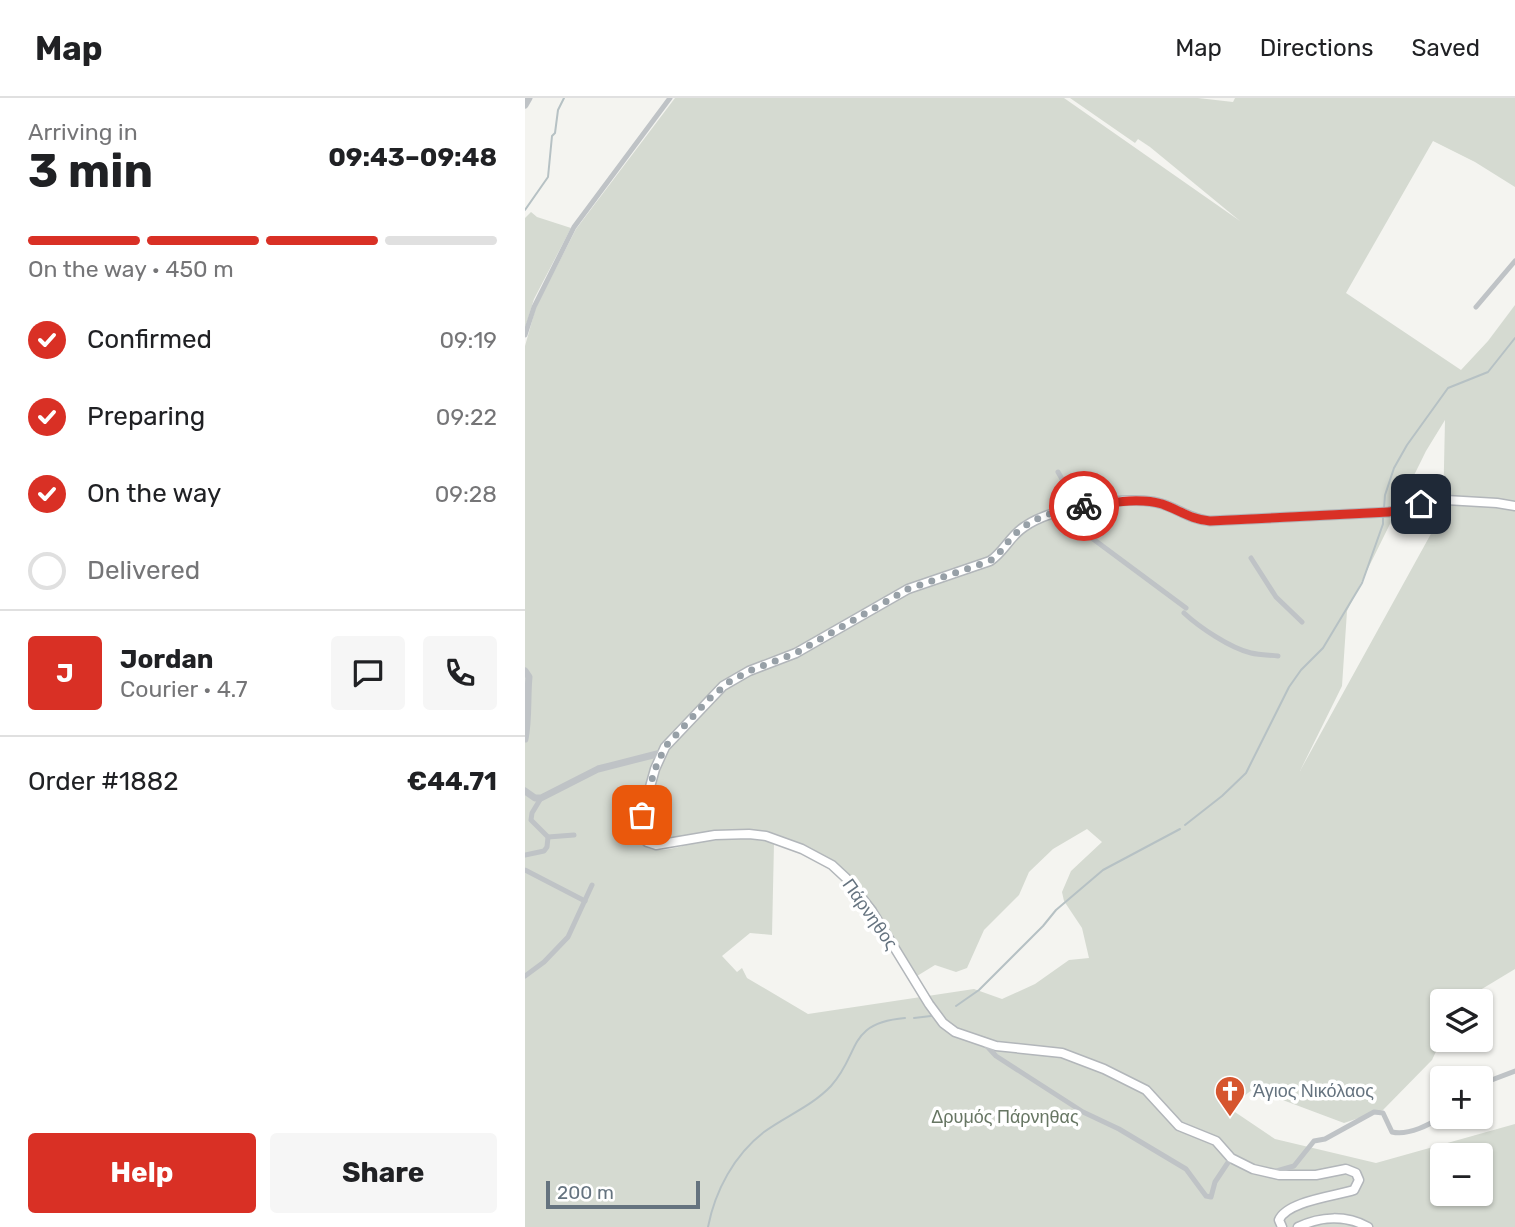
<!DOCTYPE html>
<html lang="en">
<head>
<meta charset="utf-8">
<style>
  :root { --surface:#fff; --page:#f6f6f6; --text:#202124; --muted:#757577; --line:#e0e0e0; --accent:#d93025 }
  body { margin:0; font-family:Rubik,sans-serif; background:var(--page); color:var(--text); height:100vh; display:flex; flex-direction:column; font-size:26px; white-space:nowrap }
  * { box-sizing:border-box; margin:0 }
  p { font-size:23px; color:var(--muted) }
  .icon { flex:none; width:38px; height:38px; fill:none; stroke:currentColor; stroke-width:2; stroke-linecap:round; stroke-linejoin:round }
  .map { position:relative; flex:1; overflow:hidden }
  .sheet { display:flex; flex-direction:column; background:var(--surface); width:525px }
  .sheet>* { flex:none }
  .buttons { position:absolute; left:905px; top:891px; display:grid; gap:14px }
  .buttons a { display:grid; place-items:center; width:63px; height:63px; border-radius:7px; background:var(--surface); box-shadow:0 2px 5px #0004; font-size:35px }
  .scale { position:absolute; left:21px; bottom:18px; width:154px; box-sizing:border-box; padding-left:7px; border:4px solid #65737f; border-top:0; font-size:19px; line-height:24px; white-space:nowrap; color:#65737f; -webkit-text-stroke:5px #fff; paint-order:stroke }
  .pin { position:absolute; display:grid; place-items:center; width:60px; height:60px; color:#fff; margin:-30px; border-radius:14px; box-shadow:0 4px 10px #0006 }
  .courier { position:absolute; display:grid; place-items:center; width:70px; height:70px; margin:-35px; border:5px solid #d93025; border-radius:50%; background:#fff; color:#222; box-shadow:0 2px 9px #0007 }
  .summary em { font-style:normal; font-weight:700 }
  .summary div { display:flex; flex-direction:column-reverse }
  .summary { display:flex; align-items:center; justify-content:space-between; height:119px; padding:0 28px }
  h1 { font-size:46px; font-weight:700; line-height:52px }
  .bar { display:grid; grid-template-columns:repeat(4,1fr); gap:10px 7px; align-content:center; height:84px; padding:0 28px }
  .bar i { height:9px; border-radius:5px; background:var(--line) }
  .bar .current { background:var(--accent) }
  .bar p { grid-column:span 4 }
  .line { display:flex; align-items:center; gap:18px; padding:0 28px; border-top:2px solid var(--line) }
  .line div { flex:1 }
  .round { display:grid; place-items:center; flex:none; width:74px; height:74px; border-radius:7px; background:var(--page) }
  ol { padding:0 28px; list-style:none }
  li { display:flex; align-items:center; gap:21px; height:77px }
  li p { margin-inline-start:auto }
  li .icon { padding:7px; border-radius:50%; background:var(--accent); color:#fff; stroke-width:4 }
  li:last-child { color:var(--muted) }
  li i { width:38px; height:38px; border:4px solid var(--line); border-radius:50% }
  .primary-button { display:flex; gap:14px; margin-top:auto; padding:14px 28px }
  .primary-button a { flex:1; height:80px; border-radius:7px; background:var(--accent); color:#fff; font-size:28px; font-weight:700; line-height:80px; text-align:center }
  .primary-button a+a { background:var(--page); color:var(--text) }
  header { display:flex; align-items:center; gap:42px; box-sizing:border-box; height:98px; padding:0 35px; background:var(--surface); border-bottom:2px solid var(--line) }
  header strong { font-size:33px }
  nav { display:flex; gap:38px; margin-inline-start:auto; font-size:24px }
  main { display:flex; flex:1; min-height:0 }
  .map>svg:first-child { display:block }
</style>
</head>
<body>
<header>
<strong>Map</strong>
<nav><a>Map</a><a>Directions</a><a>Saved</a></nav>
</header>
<main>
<section class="sheet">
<div class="summary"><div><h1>3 min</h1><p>Arriving in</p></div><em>09:43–09:48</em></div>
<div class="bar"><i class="current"></i><i class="current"></i><i class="current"></i><i></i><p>On the way · 450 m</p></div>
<ol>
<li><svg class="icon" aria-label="check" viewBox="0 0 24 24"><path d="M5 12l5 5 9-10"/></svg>Confirmed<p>09:19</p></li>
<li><svg class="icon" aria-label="check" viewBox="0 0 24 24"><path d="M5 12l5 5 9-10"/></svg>Preparing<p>09:22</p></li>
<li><svg class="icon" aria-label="check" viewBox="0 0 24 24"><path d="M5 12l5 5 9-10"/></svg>On the way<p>09:28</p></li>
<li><i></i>Delivered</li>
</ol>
<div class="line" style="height:126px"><b class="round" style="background:var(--accent);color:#fff">J</b><div><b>Jordan</b><p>Courier · 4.7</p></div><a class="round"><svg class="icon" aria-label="chat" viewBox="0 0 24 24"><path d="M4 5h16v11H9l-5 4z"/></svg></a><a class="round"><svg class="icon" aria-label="phone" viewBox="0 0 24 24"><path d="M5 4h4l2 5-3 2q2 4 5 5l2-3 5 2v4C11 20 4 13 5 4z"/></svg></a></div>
<div class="line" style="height:91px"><div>Order #1882</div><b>€44.71</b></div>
<div class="primary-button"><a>Help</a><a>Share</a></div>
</section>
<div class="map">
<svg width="990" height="1129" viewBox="0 0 990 1129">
  <rect width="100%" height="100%" fill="#f4f4f0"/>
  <!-- green -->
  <g fill="#d5dad1" fill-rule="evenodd">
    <path d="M150,0h389l176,123 -90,-74 -12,-8 -3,4 -65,-45h128l35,4 2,-4h280v89l-40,-25 -42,-21 -87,152 115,77 27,-29 27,-36v664l-53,32h-20l-1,40 -9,19 -49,50 -39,13 -91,-34 -24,19 46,31 101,24 139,-39v103h-990v-881l11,-39 40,-78zM920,322l-2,92 -143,259 42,-85 5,-75 79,-160zM100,726l22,10 11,9 84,-11 81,25 56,60 38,59 18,-11 21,7 11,-4 17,-38 35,-35 10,-23 24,-23 34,-20 15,13 -31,29 -9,21 2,9 18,27 7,30 -20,2 -34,24 -33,15 -28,-10 -166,25 -61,-36 -5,-10 -5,4 -15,-16 28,-23 22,2 2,-92c-22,-11 -64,-2 -88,2 -11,3 -27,8 -38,3 -9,-5 -16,-16 -23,-24zM917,1057h39v39h-39z"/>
    <polygon points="6,114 12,119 46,130 9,201 0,230 0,120"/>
  </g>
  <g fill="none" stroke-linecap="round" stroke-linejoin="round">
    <!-- stream -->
    <g stroke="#b6c1c4" stroke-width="2">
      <polyline points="0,112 23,79 27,38 30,35 33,12 39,0"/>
      <polyline points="859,410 860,397 869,370 882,347 923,290 963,274 990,240"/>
      <polyline points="660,727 697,698 721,675 764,589 776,572 798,550 837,485 858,426 858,416"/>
      <polyline points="431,908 454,892 518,828 531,812 578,772 655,731"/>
      <polyline points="389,920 406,918"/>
      <path d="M183,1129c7,-36 26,-72 56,-95 22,-16 48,-26 67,-46 30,-33 15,-63 74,-68"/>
    </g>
    <!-- secondary casing -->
    <g stroke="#b2b6ba" stroke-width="11">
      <g id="secondary">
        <path d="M757,1129l-3,-7c8,-19 57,-24 75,-30l5,-10 -3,-7 -10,-4 -30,6h-37l-26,-6 -22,-11 -15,-17 -37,-15 -33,-36 -42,-21 -42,-16 -66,-7 -41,-14 -12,-9 -14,-19 -57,-93 -26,-33 -14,-13 -30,-16 -36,-13 -17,-2 -34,1 -59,10 -9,-3 -5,-5 -2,-10 3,-15 12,-43 10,-22 58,-61 26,-15 47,-18 112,-64 82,-28c14,-9 20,-25 34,-34 28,-20 96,-30 130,-25 20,3 35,18 56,19l179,-9 57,-12 51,3 18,3"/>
        <path d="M773,1129c23,-11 48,-12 70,0"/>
      </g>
    </g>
    <!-- minor -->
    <g stroke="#bfc3c6" stroke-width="5">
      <polyline points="951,209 990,163"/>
      <polyline points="0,237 9,209 49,129 145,0"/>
      <polyline points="533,374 553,409"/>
      <polyline points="560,435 661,510"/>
      <polyline points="726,460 751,499 777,524"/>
      <path d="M659,515c15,14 46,35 67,40 9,2 18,2 27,3"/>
      <polyline points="23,739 49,737"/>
      <polyline points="0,757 19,753 22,749 23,739 6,722 7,715 16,700"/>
      <polyline points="0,772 60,803"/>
      <polyline points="0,878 19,864 43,839 67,787"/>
      <polyline points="460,946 471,958 558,1014 594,1031 661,1071 681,1098 686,1099 690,1084 706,1060"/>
      <polyline points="956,986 990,973"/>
      <path d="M748,1074l21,-6 20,-25 11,-2 49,-27 9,1 9,19c17,4 38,-8 52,-16"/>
    </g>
    <!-- tertiary -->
    <g stroke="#bfc3c6" stroke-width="7">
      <polyline points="0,7 4,0"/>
      <path d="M0,573l4,6c-2,21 0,42 -4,62"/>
      <polyline points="0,693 10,700 16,700 73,671 136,655"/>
    </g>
    <!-- secondary -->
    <use href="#secondary" stroke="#fff" stroke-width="8"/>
  </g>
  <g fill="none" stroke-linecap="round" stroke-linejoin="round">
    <!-- done -->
    <path stroke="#97a0a7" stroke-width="7" stroke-dasharray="0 12.6" d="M117,717l13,-46 10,-22 43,-47 21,-18 20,-11 47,-18 112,-64 82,-28c10,-7 15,-16 23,-25 17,-18 46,-27 71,-30"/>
    <!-- route -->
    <path stroke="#d93025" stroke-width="9" d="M559,408c24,-3 55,-9 78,-2 17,6 30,16 48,17l179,-9 32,-8"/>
  </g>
  <!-- icons -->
  <defs>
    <g id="church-pin" transform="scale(1.575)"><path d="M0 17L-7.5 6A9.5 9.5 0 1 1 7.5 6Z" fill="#d6552e" stroke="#fff"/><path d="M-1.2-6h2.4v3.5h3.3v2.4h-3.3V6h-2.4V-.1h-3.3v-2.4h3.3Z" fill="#fff"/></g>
  </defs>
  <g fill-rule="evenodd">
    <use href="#church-pin" x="705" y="993"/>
  </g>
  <g text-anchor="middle" stroke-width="7" stroke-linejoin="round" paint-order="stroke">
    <!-- street labels -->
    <g font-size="18" fill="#65737f" stroke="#fff">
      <text transform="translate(345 816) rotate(55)" y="6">Πάρνηθος</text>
    </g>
    <!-- poi labels -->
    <g font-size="18" fill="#65737f" stroke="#fff" text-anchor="start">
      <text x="728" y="999">Άγιος Νικόλαος</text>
    </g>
    <!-- park labels -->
    <g font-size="18" fill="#677663" stroke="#fff">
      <text x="480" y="1025">Δρυμός Πάρνηθας</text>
    </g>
  </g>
</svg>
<div class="buttons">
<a><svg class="icon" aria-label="layers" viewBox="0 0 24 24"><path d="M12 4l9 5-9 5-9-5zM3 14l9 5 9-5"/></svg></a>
<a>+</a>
<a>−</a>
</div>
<div class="scale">200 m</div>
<div class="pin" style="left:117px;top:717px;background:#ea580c"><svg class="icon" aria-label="bag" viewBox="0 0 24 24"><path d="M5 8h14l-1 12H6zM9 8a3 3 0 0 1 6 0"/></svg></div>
<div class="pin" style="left:896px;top:406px;background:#1f2937"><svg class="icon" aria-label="home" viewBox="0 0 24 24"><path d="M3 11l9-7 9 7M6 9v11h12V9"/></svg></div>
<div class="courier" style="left:559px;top:408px"><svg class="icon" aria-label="bike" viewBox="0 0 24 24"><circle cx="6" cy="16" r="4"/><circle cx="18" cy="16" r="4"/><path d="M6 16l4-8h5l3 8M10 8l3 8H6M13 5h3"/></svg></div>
</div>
</main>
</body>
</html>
